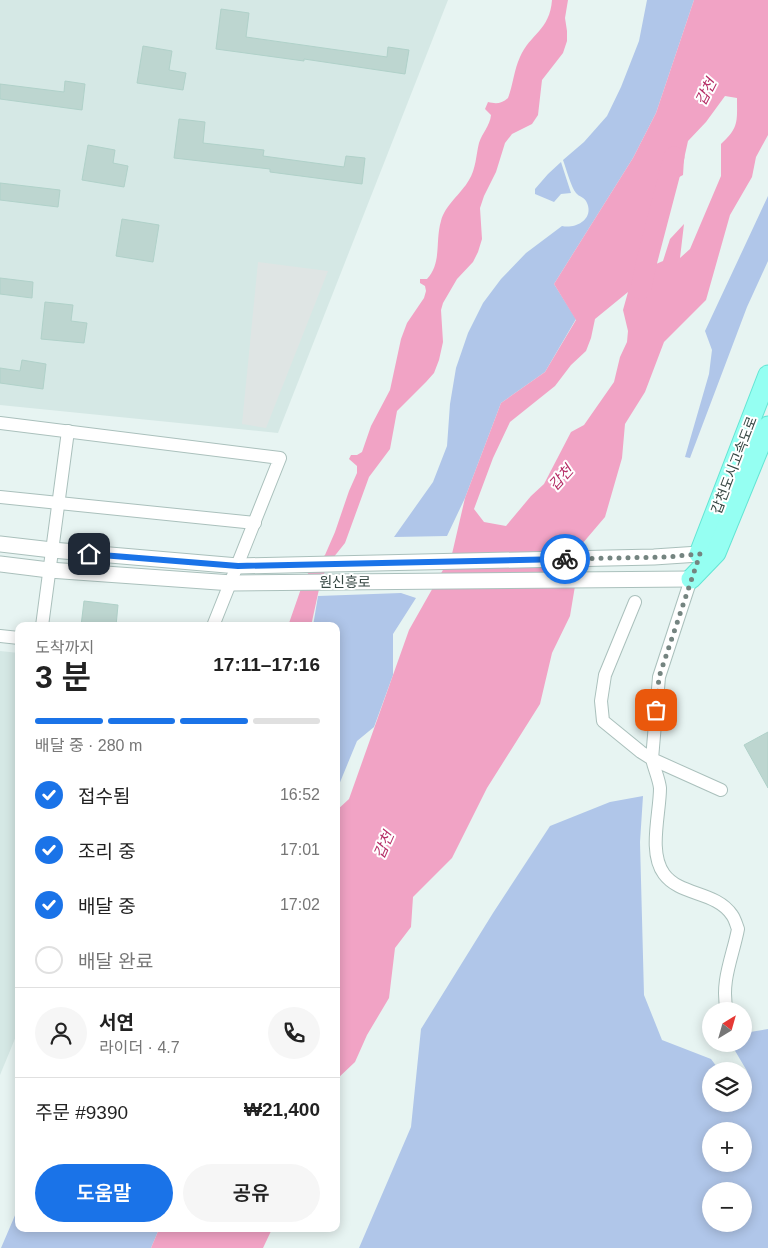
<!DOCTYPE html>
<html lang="ko">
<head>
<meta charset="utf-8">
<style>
  :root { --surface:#fff; --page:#f6f6f6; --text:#222; --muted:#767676; --line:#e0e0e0; --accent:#1a73e8 }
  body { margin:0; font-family:Arial,"Noto Sans KR",sans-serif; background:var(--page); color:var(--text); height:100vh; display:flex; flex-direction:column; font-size:19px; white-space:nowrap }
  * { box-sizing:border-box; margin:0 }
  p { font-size:16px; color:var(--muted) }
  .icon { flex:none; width:28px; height:28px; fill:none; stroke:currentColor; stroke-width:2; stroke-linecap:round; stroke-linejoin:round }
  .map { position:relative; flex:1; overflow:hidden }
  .details { position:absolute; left:15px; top:622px; width:325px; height:610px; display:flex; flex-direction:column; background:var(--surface); border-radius:10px; box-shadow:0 2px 12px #0003 }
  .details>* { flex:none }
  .needle { width:32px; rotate:37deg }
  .buttons { position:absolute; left:702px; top:1002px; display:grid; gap:10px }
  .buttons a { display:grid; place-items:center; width:50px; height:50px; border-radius:50%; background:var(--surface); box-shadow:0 2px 12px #0003; font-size:25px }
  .pin { position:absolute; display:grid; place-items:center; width:42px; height:42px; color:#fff; margin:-21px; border-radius:10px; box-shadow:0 2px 8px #0006 }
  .courier { position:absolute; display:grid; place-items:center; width:50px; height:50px; margin:-25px; border:4px solid #1a73e8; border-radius:50%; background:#fff; color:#222; box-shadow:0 1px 6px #0007 }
  .headline em { font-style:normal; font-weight:600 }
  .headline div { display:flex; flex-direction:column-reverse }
  .headline { display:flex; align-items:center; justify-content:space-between; height:85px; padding:0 20px }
  h1 { font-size:32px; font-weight:600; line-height:38px }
  .bar { display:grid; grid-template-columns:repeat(4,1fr); gap:8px 5px; align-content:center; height:60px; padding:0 20px }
  .bar i { height:6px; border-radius:4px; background:var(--line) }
  .bar .current { background:var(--accent) }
  .bar p { grid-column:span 4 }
  .line { display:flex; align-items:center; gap:12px; padding:0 20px; border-top:1px solid var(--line) }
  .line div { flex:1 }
  .round { display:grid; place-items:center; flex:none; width:52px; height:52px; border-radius:26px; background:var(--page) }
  ol { padding:0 20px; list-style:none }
  li { display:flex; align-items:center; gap:15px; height:55px }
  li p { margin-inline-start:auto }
  li .icon { padding:5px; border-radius:50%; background:var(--accent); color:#fff; stroke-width:4 }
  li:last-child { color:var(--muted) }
  li i { width:28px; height:28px; border:2px solid var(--line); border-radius:50% }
  .button { display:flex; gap:10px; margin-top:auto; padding:10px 20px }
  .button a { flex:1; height:58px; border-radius:30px; background:var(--accent); color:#fff; font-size:20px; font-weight:600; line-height:58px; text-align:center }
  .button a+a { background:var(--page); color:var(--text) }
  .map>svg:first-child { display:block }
</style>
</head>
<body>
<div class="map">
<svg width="768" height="1248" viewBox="0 0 768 1248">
  <rect width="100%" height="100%" fill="#e7f4f2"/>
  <!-- residential -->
  <g fill="#d5e8e5">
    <polygon points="0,0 448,0 278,433 0,405"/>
    <polygon points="0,651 19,653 19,1029 0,1075"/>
  </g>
  <!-- green -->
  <g fill="#b0c6e9" fill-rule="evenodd">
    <path d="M647,0h47l-38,113 -23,45 -79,126 22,35 -31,53 -44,31 -36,95 -18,38 -53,1 39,-55 14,-36 3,-42 6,-36 12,-35 15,-30 18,-24 25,-26 36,-27c14,3 32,-7 25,-23 -2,-6 -8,-6 -11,-10 -5,-6 -10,-25 -13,-33l21,-18 23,-26 14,-29 18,-46z"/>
    <polygon points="561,162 571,193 561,194 554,202 535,194 535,189 548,174"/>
    <polygon points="768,196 768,261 747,307 690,458 685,457 709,374 712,350 705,331"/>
    <polygon points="401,593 416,598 393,634 393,675 374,727 357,741 336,792 336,626 313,626 318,596"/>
    <path d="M643,796l-3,46 4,153 18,45 49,19 9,12h-9v33h33v-8l6,-2 -3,-23 -16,-27h13v-11l24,-4v219h-409l52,-121 10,-98 72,-116 57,-87 60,-24zM744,1131v33h-33v-33zM744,1191v33h-33v-33z"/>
    <polygon points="19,1206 19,1229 159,1229 151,1248 1,1248"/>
  </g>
  <!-- parking -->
  <polygon fill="#dfe5e4" points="258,262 328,271 266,428 242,424"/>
  <!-- water -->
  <g fill="#f1a3c5" fill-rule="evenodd">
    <path d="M552,0h16l-3,18 2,13v10l-4,12 -21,27 -4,35 -6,9 -20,10 -7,9 -9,29 -12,24 -4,12 2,31 -4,13 -5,10 -16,17 -14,24 -2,7 2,32 -4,18 -5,13 -8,9 -29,29 -7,38 -21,28 -24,66 -16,20 -8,17 -10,46h-23l16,-46 6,-10 15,-15 10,-23 14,-41 8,-18v-7l-8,-7 2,-4h6l5,-3 9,-26 19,-36 11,-51 6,-16 17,-25 2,-7 -1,-5 -5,-3v-4h7c15,-16 8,-38 14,-58 4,-16 20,-27 28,-41 7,-11 7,-25 10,-37 3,-10 11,-17 12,-28l-6,-6 3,-7c8,2 13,2 20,-4 5,-13 6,-28 12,-41 10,-23 30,-27 32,-57z"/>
    <path d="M694,0h74v135l-12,22 -4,20 -22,38 -24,85 -42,42 -19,50 -20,32 -3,34 -17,59 -23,27 -12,72 -18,37 -12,51 -53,84 -35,70 -39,39 -2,30 -16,21 -6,50 -22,37 -12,27 -19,18v-269l13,-12 60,-169 43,-76 13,-56 36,-95 44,-31 31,-52 -22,-36 79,-126 23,-45zM725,96l12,2c0,24 2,29 -16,46v32l-31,73 -10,9 4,-34 -14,15 -7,22 -14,6 -9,-18 10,-17 2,-19 7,-25 24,-13 1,-16 4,-18 18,-19zM628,292l-5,18 5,21 -1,11 -7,15 -6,25 -30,43 -13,7 -27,52 -13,12 -25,30 -22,-4 -10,-13 19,-51 17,-36 45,-36 16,-21 15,-14 5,-13 4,-19z"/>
    <polygon points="159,1229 272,1229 263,1248 151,1248"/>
  </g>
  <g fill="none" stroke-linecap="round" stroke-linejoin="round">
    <!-- river -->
    <polyline stroke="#f1a3c5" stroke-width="21" points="641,289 646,264 674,157"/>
  </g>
  <!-- building -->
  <g fill="#bdd6d0" stroke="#b0d1c9">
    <polygon points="221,9 249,13 246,37 387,57 388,47 409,50 405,74 304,59 304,61 216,49"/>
    <polygon points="143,46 172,51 169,70 186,73 183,90 137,83"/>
    <polygon points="65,81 85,84 82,110 0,99 0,84 64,92"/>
    <polygon points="179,119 205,122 203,143 264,150 263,156 344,167 346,156 365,158 362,184 270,172 270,169 174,158"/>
    <polygon points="88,145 115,150 113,163 128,166 124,187 82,180"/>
    <polygon points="0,183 60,190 58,207 0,200"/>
    <polygon points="122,219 159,225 153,262 116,256"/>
    <polygon points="0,278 33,282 32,298 0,294"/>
    <polygon points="45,302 73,305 71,321 87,323 84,343 41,339"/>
    <polygon points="22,360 46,364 43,389 0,383 0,368 20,371"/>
    <polygon points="84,601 118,605 116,626 81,626"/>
    <polygon points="768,732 768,788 744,745"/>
  </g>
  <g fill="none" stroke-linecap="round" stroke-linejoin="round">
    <!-- minor casing -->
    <g stroke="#aac0bc" stroke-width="14">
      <g id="minor">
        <polyline points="0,423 280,458 213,626"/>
        <polyline points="0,497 255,523"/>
        <polyline points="693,573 659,677 652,759 721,790"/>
        <path d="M635,602l-30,73 -4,26 2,20 38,31 11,7c2,9 7,20 8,29 0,26 -12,64 4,86 16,22 52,17 68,41 3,4 4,9 6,14 -5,27 -18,53 -11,82"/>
        <polyline points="42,626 68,431"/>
        <polyline points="0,636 19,638"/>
      </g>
    </g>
    <!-- tertiary casing -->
    <g stroke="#aac0bc" stroke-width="17">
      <g id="tertiary">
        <polyline points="0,544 52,550 238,566 654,557 699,554"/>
        <polyline points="0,564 49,570 232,583 691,579"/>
      </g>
    </g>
    <!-- primary casing -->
    <g stroke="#64e5d4" stroke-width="21">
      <g id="primary">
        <polyline points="699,554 768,375"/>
        <polyline points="691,579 716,553 768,426"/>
      </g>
    </g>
    <!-- minor -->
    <use href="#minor" stroke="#fff" stroke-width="12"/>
    <!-- tertiary -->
    <use href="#tertiary" stroke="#fff" stroke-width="15"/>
    <!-- primary -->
    <use href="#primary" stroke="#95fff2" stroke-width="19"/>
  </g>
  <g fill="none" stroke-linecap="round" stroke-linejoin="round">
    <!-- done -->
    <polyline stroke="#748480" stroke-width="5" stroke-dasharray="0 9" points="565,559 666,557 700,554 659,677 656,710"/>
    <!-- route -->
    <polyline stroke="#1a73e8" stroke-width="6" points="89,554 238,566 565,559"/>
  </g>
  <g text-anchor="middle" stroke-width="4" stroke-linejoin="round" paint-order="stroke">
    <!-- street labels -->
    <g font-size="14" fill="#364743" stroke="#fff">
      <text transform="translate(734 465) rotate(-69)" y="5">갑천도시고속도로</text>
      <text x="345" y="587">원신흥로</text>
    </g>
    <!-- water labels -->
    <g font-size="15" font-style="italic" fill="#b52d66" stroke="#fff">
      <text transform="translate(706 92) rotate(-63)" y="5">갑천</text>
      <text transform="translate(561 478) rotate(-48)" y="5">갑천</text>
      <text transform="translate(384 845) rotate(-66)" y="5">갑천</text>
    </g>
  </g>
</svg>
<div class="buttons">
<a><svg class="needle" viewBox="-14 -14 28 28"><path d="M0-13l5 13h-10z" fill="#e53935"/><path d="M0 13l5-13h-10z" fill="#767676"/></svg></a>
<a><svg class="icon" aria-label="layers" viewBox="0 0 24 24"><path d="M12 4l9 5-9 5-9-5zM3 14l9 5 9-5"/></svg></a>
<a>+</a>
<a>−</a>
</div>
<div class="pin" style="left:656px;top:710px;background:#ea580c"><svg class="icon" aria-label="bag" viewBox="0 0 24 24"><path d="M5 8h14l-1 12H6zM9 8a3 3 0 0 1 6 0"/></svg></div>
<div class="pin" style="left:89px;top:554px;background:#1f2937"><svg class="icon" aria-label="home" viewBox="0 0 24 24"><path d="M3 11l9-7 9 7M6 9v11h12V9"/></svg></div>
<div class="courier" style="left:565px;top:559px"><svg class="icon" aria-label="bike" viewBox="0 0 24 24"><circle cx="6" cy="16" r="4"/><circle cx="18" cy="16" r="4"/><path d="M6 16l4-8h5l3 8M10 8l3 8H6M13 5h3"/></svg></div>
<section class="details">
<div class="headline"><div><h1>3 분</h1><p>도착까지</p></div><em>17:11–17:16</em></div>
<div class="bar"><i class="current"></i><i class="current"></i><i class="current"></i><i></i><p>배달 중 · 280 m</p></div>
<ol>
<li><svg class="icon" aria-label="check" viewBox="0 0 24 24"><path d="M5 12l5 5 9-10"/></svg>접수됨<p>16:52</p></li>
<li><svg class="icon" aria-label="check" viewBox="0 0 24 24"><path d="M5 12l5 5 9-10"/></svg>조리 중<p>17:01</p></li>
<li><svg class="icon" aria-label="check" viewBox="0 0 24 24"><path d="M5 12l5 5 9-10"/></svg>배달 중<p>17:02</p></li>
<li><i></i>배달 완료</li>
</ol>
<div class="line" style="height:90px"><a class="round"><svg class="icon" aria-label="person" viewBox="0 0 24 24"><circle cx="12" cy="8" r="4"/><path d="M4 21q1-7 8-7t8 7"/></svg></a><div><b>서연</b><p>라이더 · 4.7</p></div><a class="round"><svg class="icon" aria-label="phone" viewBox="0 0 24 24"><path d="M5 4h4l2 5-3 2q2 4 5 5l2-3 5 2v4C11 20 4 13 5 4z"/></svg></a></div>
<div class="line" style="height:65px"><div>주문 #9390</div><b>₩21,400</b></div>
<div class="button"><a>도움말</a><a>공유</a></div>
</section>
</div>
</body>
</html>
